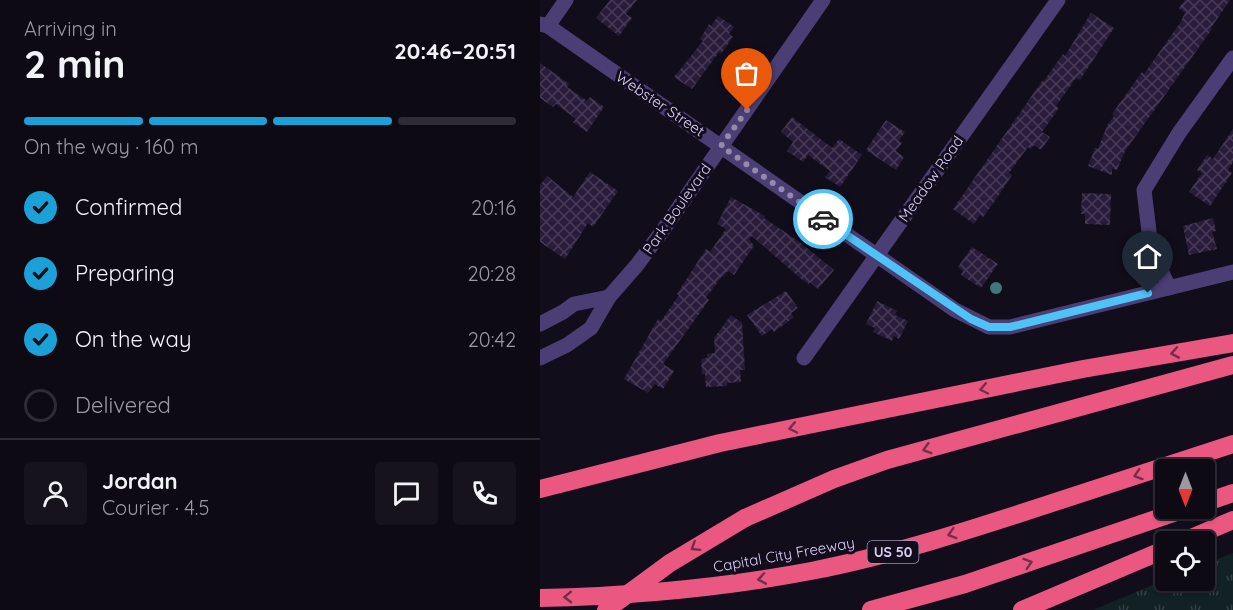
<!DOCTYPE html>
<html lang="en">
<head>
<meta charset="utf-8">
<style>
  :root { --surface:#0e0a14; --page:#17131d; --text:#f1f3f6; --muted:#9b9aa0; --line:#2e2b34; --accent:#1ba1d8 }
  body { margin:0; font-family:Quicksand,sans-serif; background:var(--page); color:var(--text); height:100vh; display:flex; flex-direction:column; font-size:22px; white-space:nowrap }
  * { box-sizing:border-box; margin:0 }
  p { font-size:20px; color:var(--muted) }
  .icon { flex:none; width:33px; height:33px; fill:none; stroke:currentColor; stroke-width:2; stroke-linecap:round; stroke-linejoin:round }
  .map { position:relative; flex:1; overflow:hidden }
  .side { display:flex; flex-direction:column; background:var(--surface); width:540px }
  .side>* { flex:none }
  .needle { width:39px; rotate:180deg }
  .buttons { position:absolute; left:615px; top:459px; display:grid; gap:12px }
  .buttons a { display:grid; place-items:center; width:60px; height:60px; border-radius:6px; background:var(--surface); box-shadow:0 2px 4px #0004,0 0 0 2px var(--line); font-size:30px }
  .pin { position:absolute; display:grid; place-items:center; width:51px; height:51px; color:#fff; margin:-62px -26px; border-radius:50% 50% 50% 0; rotate:-45deg; box-shadow:0 0 6px #0007 }
  .pin .icon { rotate:45deg }
  .courier { position:absolute; display:grid; place-items:center; width:60px; height:60px; margin:-30px; border:4px solid #4fc3f7; border-radius:50%; background:#fff; color:#222; box-shadow:0 2px 8px #0007 }
  .summary em { font-style:normal; font-weight:700 }
  .summary div { display:flex; flex-direction:column-reverse }
  .summary { display:flex; align-items:center; justify-content:space-between; height:102px; padding:0 24px }
  h1 { font-size:39px; font-weight:700; line-height:45px }
  .bar { display:grid; grid-template-columns:repeat(4,1fr); gap:9px 6px; align-content:center; height:72px; padding:0 24px }
  .bar i { height:8px; border-radius:4px; background:var(--line) }
  .bar .current { background:var(--accent) }
  .bar p { grid-column:span 4 }
  .line { display:flex; align-items:center; gap:15px; padding:0 24px; border-top:2px solid var(--line) }
  .line div { flex:1 }
  .round { display:grid; place-items:center; flex:none; width:63px; height:63px; border-radius:6px; background:var(--page) }
  ol { padding:0 24px; list-style:none }
  li { display:flex; align-items:center; gap:18px; height:66px }
  li p { margin-inline-start:auto }
  li .icon { padding:6px; border-radius:50%; background:var(--accent); color:#111; stroke-width:4 }
  li:last-child { color:var(--muted) }
  li i { width:33px; height:33px; border:3px solid var(--line); border-radius:50% }
  main { display:flex; flex:1; min-height:0 }
  .map>svg:first-child { display:block }
</style>
</head>
<body>
<main>
<section class="side">
<div class="summary"><div><h1>2 min</h1><p>Arriving in</p></div><em>20:46–20:51</em></div>
<div class="bar"><i class="current"></i><i class="current"></i><i class="current"></i><i></i><p>On the way · 160 m</p></div>
<ol>
<li><svg class="icon" aria-label="check" viewBox="0 0 24 24"><path d="M5 12l5 5 9-10"/></svg>Confirmed<p>20:16</p></li>
<li><svg class="icon" aria-label="check" viewBox="0 0 24 24"><path d="M5 12l5 5 9-10"/></svg>Preparing<p>20:28</p></li>
<li><svg class="icon" aria-label="check" viewBox="0 0 24 24"><path d="M5 12l5 5 9-10"/></svg>On the way<p>20:42</p></li>
<li><i></i>Delivered</li>
</ol>
<div class="line" style="height:108px"><a class="round"><svg class="icon" aria-label="person" viewBox="0 0 24 24"><circle cx="12" cy="8" r="4"/><path d="M4 21q1-7 8-7t8 7"/></svg></a><div><b>Jordan</b><p>Courier · 4.5</p></div><a class="round"><svg class="icon" aria-label="chat" viewBox="0 0 24 24"><path d="M4 5h16v11H9l-5 4z"/></svg></a><a class="round"><svg class="icon" aria-label="phone" viewBox="0 0 24 24"><path d="M5 4h4l2 5-3 2q2 4 5 5l2-3 5 2v4C11 20 4 13 5 4z"/></svg></a></div>
</section>
<div class="map">
<svg width="693" height="610" viewBox="0 0 693 610">
  <defs>
    <pattern id="grass-tufts" width="24" height="20" patternUnits="userSpaceOnUse" patternTransform="scale(1.5)"><rect width="24" height="20" fill="#112124"/><path d="M3 7l-1-3M5 7V3M7 7l1-3M15 17l-1-3M17 17v-4M19 17l1-3" fill="none" stroke="#334045"/></pattern>
    <pattern id="building-cross-hatch" width="8" height="8" patternUnits="userSpaceOnUse" patternTransform="scale(1.5)"><rect width="8" height="8" fill="#281c3a"/><path d="M0 0l8 8M0 8l8-8" fill="none" stroke="#473c57"/></pattern>
  </defs>
  <rect width="100%" height="100%" fill="#120d1b"/>
  <!-- grass -->
  <polygon fill="url(#grass-tufts)" points="693,553 693,610 553,610 625,580 664,580 665,564"/>
  <!-- building -->
  <g fill="url(#building-cross-hatch)">
    <polygon points="70,0 97,0 86,14 92,18 79,36 56,18"/>
    <polygon points="645,0 690,0 671,28 672,29 585,151 577,170 572,168 572,175 548,166 555,148 558,149 567,126 574,116 572,114 602,72 604,74 640,23 645,13 639,8"/>
    <polygon points="551,13 574,28 540,80 536,78 516,106 519,108 502,132 510,137 501,150 494,145 491,149 488,147 469,173 472,175 455,201 443,217 440,215 434,224 413,209 502,81 503,82 523,54 525,56"/>
    <polygon points="178,16 194,27 189,34 193,37 181,54 179,52 152,89 134,77 163,41 160,39 169,24 171,26"/>
    <polygon points="0,63 29,84 27,87 47,101 50,97 64,107 47,132 33,122 36,119 16,104 13,107 0,98"/>
    <polygon points="252,117 292,148 299,139 322,155 300,187 285,177 290,171 268,155 263,162 247,151 253,142 241,132"/>
    <polygon points="346,120 365,132 359,141 362,143 356,151 364,157 356,170 326,150"/>
    <polygon points="693,129 693,162 688,170 692,173 670,206 649,192 662,173 657,170 667,155 673,159"/>
    <polygon points="50,172 78,191 53,227 48,223 25,259 0,242 0,185 7,176 33,197"/>
    <polygon points="542,193 571,194 570,225 545,224 545,214 541,214"/>
    <polygon points="191,197 225,216 224,218 261,243 294,270 278,289 270,282 269,284 260,278 212,236 209,239 214,246 194,275 188,271 183,277 182,276 166,298 169,300 123,364 134,371 123,389 115,384 108,393 84,379 118,319 121,321 139,295 137,294 166,249 170,252 186,229 177,224"/>
    <polygon points="673,218 676,231 672,232 677,249 649,255 643,226"/>
    <polygon points="432,247 458,264 441,288 421,275 423,271 418,267"/>
    <polygon points="246,291 258,308 251,313 254,317 234,332 232,329 222,336 207,315"/>
    <polygon points="337,301 357,311 355,315 368,321 359,339 354,336 352,341 333,332 335,328 326,324"/>
    <polygon points="191,315 202,323 205,370 200,370 201,382 187,383 187,386 166,387 165,374 162,374 161,359 167,358 167,354 175,353 174,338"/>
  </g>
  <g fill="none" stroke-linecap="round" stroke-linejoin="round">
    <!-- minor -->
    <g stroke="#4b3e75" stroke-width="15">
      <polyline points="0,24 8,26 415,310 449,327 470,327 693,272"/>
      <polyline points="8,26 26,0"/>
      <polyline points="629,288 611,248 604,190 639,133 693,58"/>
      <polyline points="0,324 23,312 34,304 69,297"/>
      <polyline points="0,358 27,345 51,328 69,297 97,265 123,230 283,0"/>
      <polyline points="264,358 518,0"/>
    </g>
    <!-- highway -->
    <g stroke="#ea5781" stroke-width="18">
      <polyline points="0,489 180,443 543,369 693,343"/>
      <polyline points="664,503 693,493"/>
      <polyline points="205,518 294,479 347,460 693,365"/>
      <polyline points="642,542 693,520"/>
      <path d="M0,598c91,-2 181,-10 271,-27 82,-16 162,-42 241,-68 60,-20 121,-39 181,-59"/>
      <polyline points="331,610 425,584 648,508"/>
      <polyline points="482,610 626,549"/>
    </g>
    <!-- highway-bridge -->
    <polyline stroke="#ea5781" stroke-width="18" points="66,610 130,563 205,518"/>
  </g>
  <!-- trees -->
  <circle fill="#3f787b" cx="456" cy="288" r="6"/>
  <!-- one-way arrows -->
  <defs><path id="oneway-chevron" d="M-2-3.5L2.5 0L-2 3.5" fill="none" stroke-width="1.6" stroke-linecap="round" stroke-linejoin="round" transform="scale(1.5)"/></defs>
  <g stroke="#732e49">
    <use href="#oneway-chevron" transform="translate(635 353) rotate(170)"/>
    <use href="#oneway-chevron" transform="translate(444 389) rotate(168)"/>
    <use href="#oneway-chevron" transform="translate(253 428) rotate(168)"/>
    <use href="#oneway-chevron" transform="translate(387 449) rotate(164)"/>
    <use href="#oneway-chevron" transform="translate(598 475) rotate(162)"/>
    <use href="#oneway-chevron" transform="translate(412 534) rotate(163)"/>
    <use href="#oneway-chevron" transform="translate(155 547) rotate(148)"/>
    <use href="#oneway-chevron" transform="translate(488 563) rotate(-18)"/>
    <use href="#oneway-chevron" transform="translate(222 579) rotate(170)"/>
    <use href="#oneway-chevron" transform="translate(28 597) rotate(179)"/>
  </g>
  <g fill="none" stroke-linecap="round" stroke-linejoin="round">
    <!-- done -->
    <polyline stroke="#958aab" stroke-width="6" stroke-dasharray="0 10.8" points="207,110 181,146 283,219"/>
    <!-- route -->
    <polyline stroke="#4fc3f7" stroke-width="8" points="283,219 431,319 449,327 470,327 608,293"/>
  </g>
  <g text-anchor="middle" stroke-width="6" stroke-linejoin="round" paint-order="stroke">
    <!-- shield labels -->
    <rect fill="#120d1b" stroke="#9f94b6" stroke-width="1.5" x="327.5" y="541" width="51" height="22" rx="4.5"/>
    <g font-size="14" font-weight="bold" fill="#dbcef9">
      <text x="353" y="557">US 50</text>
    </g>
    <!-- street labels -->
    <g font-size="15" fill="#dbcef9" stroke="#120d1b">
      <text transform="translate(120 104) rotate(34)" y="5">Webster Street</text>
      <text transform="translate(391 179) rotate(-55)" y="5">Meadow Road</text>
      <text transform="translate(137 209) rotate(-55)" y="5">Park Boulevard</text>
      <text transform="translate(244 555) rotate(-10)" y="5">Capital City Freeway</text>
    </g>
  </g>
</svg>
<div class="buttons">
<a><svg class="needle" viewBox="-14 -14 28 28"><path d="M0-13l5 13h-10z" fill="#e53935"/><path d="M0 13l5-13h-10z" fill="#9b9aa0"/></svg></a>
<a><svg class="icon" aria-label="locate" viewBox="0 0 24 24"><circle cx="12" cy="12" r="6"/><path d="M12 2v4M12 18v4M2 12h4M18 12h4"/></svg></a>
</div>
<div class="pin" style="left:207px;top:110px;background:#ea580c"><svg class="icon" aria-label="bag" viewBox="0 0 24 24"><path d="M5 8h14l-1 12H6zM9 8a3 3 0 0 1 6 0"/></svg></div>
<div class="pin" style="left:608px;top:293px;background:#1f2937"><svg class="icon" aria-label="home" viewBox="0 0 24 24"><path d="M3 11l9-7 9 7M6 9v11h12V9"/></svg></div>
<div class="courier" style="left:283px;top:219px"><svg class="icon" aria-label="car" viewBox="0 0 24 24"><path d="M5 17H2v-5l4-1 3-4h7l3 4 3 1v5h-3M9 17h6M6 11h13"/><circle cx="7" cy="17" r="2"/><circle cx="17" cy="17" r="2"/></svg></div>
</div>
</main>
</body>
</html>
